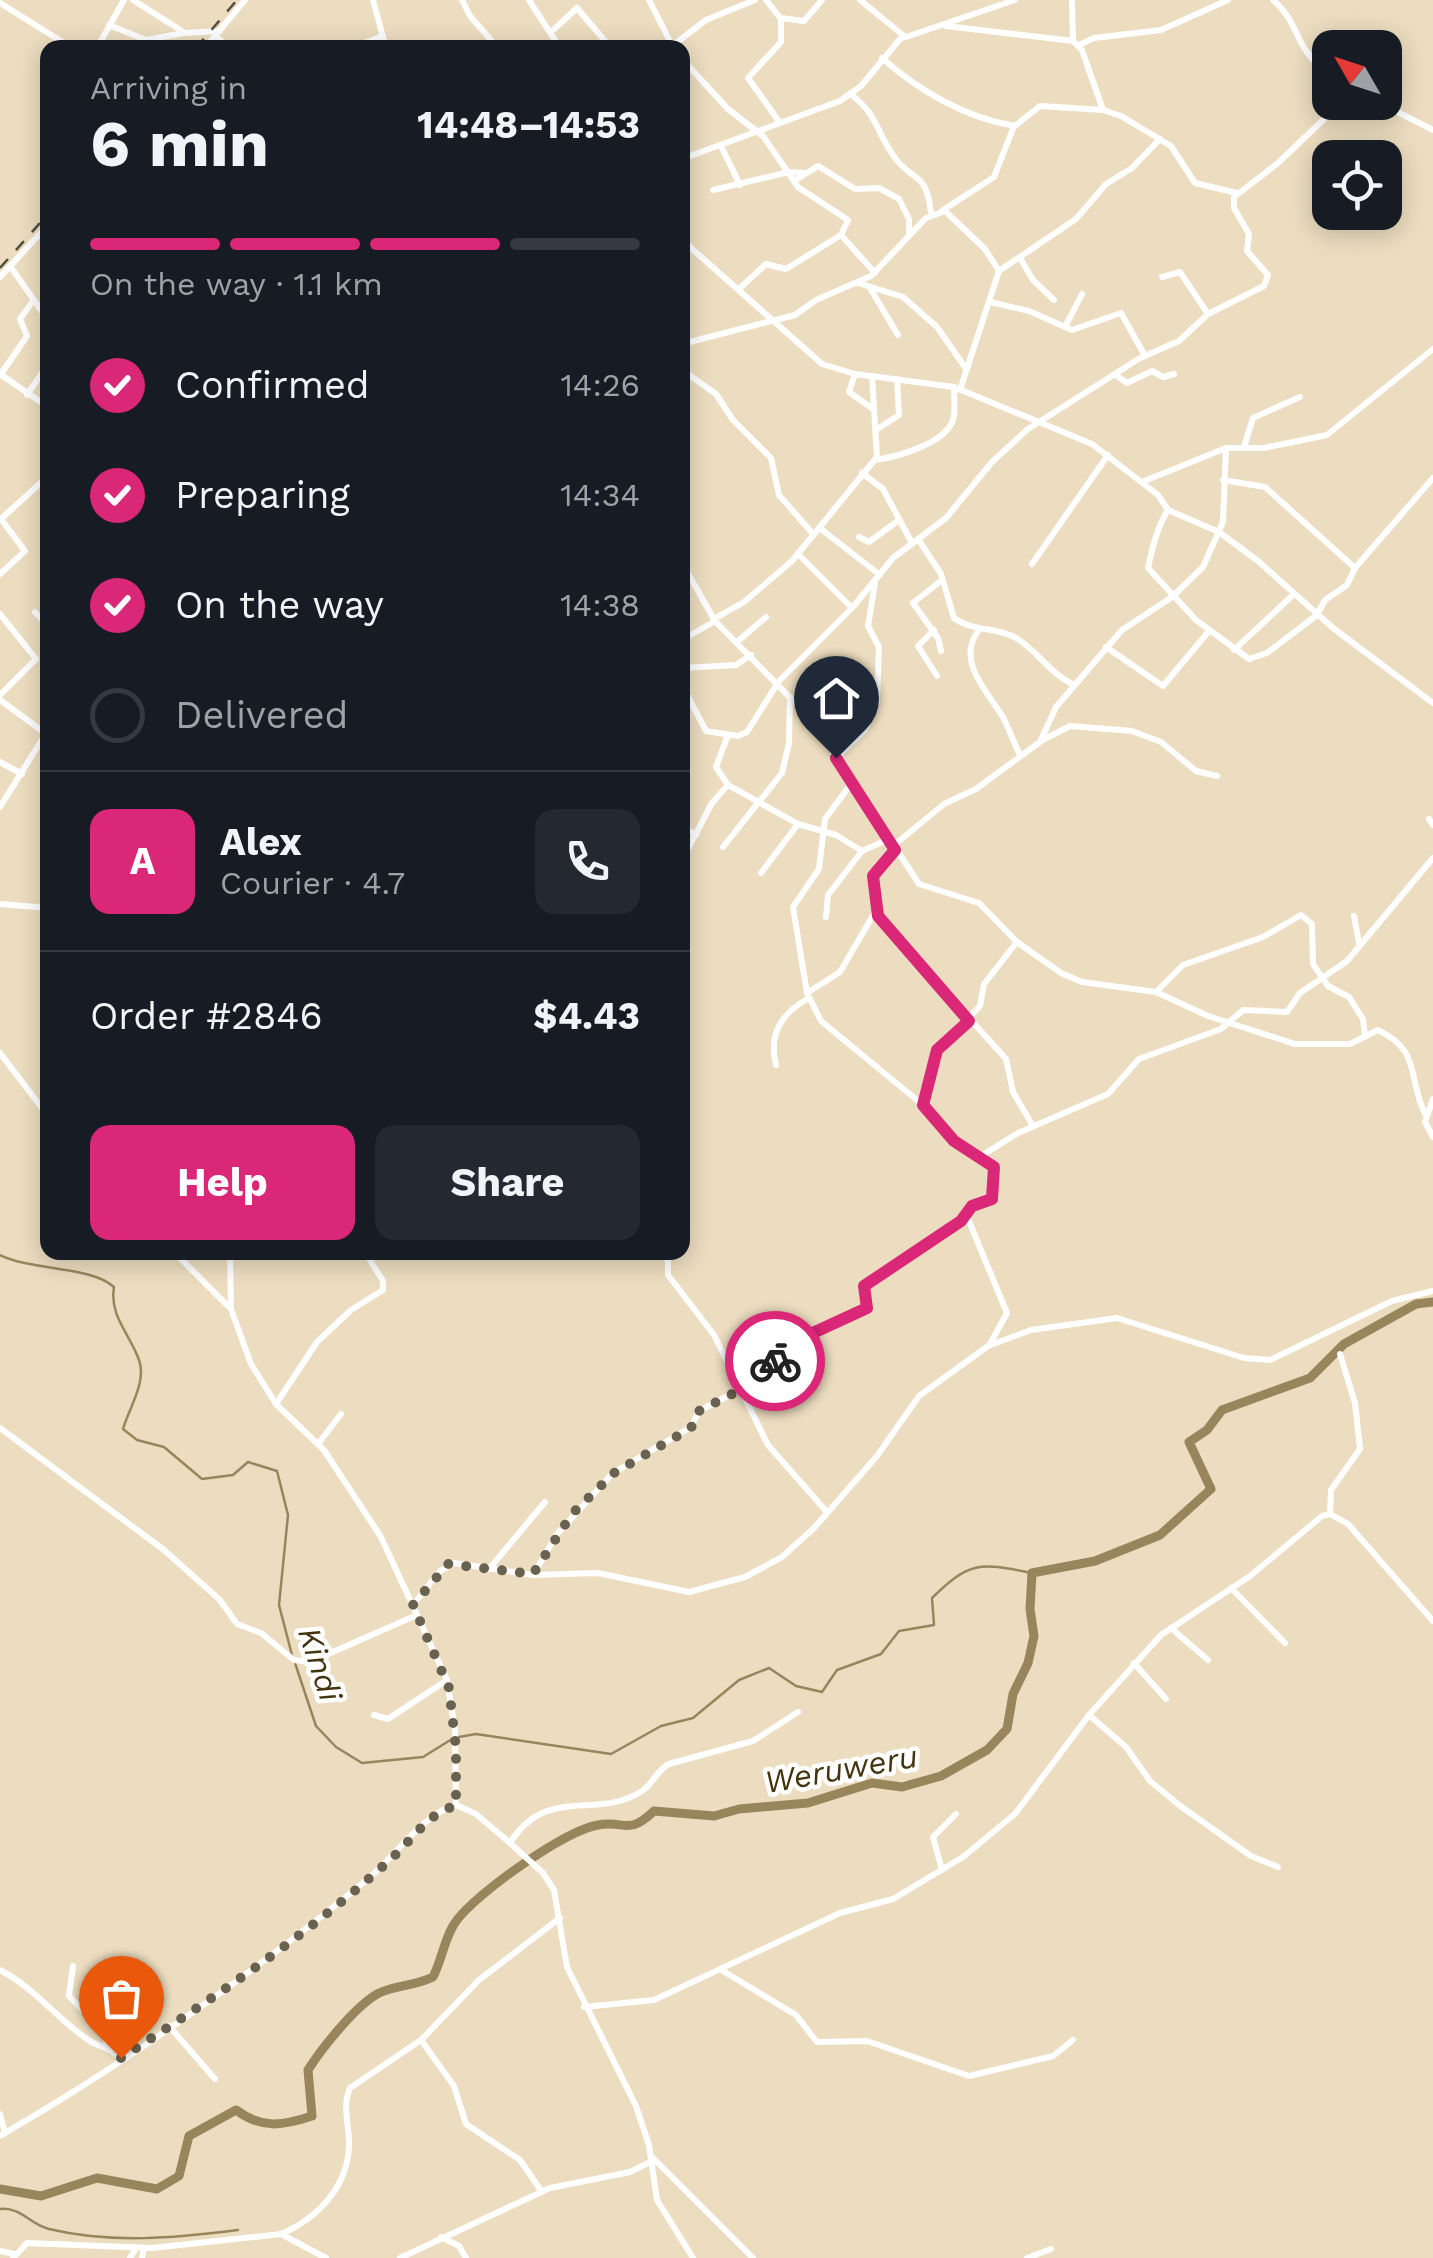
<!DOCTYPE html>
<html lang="en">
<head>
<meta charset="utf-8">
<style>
  :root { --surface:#171b24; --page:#242831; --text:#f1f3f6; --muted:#9ea1a6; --line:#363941; --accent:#db2777 }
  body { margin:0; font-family:"Work Sans",sans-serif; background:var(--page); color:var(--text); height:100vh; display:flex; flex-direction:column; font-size:38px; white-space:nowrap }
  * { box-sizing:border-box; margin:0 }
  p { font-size:32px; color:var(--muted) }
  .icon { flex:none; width:55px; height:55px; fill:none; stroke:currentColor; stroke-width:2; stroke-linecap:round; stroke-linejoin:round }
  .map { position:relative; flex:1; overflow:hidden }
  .drawer { position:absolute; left:40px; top:40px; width:650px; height:1220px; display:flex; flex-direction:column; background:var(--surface); border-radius:20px; box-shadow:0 5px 25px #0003 }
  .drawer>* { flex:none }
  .needle { width:65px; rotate:309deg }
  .fabs { position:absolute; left:1312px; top:30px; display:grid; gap:20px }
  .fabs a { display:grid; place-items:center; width:90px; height:90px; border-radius:20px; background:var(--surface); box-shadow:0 5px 25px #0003; font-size:50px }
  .pin { position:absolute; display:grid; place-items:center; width:85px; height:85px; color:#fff; margin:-102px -42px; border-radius:50% 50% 50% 0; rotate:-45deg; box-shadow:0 0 10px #0007 }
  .pin .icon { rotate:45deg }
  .courier { position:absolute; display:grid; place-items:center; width:100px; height:100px; margin:-50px; border:8px solid #db2777; border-radius:50%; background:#fff; color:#222; box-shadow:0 2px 12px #0007 }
  .head em { font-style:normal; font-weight:700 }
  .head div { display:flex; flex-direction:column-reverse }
  .head { display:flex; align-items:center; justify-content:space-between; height:170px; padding:0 50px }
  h1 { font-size:65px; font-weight:700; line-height:75px }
  .bar { display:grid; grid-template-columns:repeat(4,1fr); gap:15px 10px; align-content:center; height:120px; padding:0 50px }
  .bar i { height:12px; border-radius:8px; background:var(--line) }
  .bar .on { background:var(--accent) }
  .bar p { grid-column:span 4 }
  .line { display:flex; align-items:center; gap:25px; padding:0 50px; border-top:2px solid var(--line) }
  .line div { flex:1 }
  .round { display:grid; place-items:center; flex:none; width:105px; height:105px; border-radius:20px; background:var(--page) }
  ol { padding:0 50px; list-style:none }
  li { display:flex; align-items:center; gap:30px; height:110px }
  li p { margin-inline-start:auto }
  li .icon { padding:10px; border-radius:50%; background:var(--accent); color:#fff; stroke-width:4 }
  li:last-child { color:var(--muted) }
  li i { width:55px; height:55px; border:5px solid var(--line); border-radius:50% }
  .cta { display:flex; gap:20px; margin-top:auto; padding:20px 50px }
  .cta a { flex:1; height:115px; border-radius:20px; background:var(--accent); color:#fff; font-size:40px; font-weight:700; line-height:115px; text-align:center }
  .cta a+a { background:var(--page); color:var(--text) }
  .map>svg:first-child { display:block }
</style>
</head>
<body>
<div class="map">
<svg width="1433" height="2258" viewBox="0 0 1433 2258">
  <rect width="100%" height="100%" fill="#ecddc0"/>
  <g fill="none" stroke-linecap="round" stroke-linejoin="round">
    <!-- stream -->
    <g stroke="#99855c" stroke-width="2.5">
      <path d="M0,1255c33,16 91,11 114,32 -5,29 16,47 25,73 8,22 -10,48 -16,69l14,11 27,7 38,32 31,-4 15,-13 29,9 11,44 -9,90 13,50"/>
      <polyline points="295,1663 316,1726 336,1747 362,1763 423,1757 452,1739"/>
      <path d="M459,1737l17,-3 135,20 50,-28 32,-8 46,-38 30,-12 27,18 26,6 15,-22 44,-16 18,-23 35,-6 -2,-27c39,-38 48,-35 100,-25"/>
      <path d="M0,2209c22,-2 29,15 49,20 63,15 126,9 189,1"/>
    </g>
    <!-- river -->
    <path stroke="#99855c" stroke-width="9" d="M0,2189l41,7 56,-18 60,11 22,-13 10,-40 47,-26c26,19 46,16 76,6l-4,-46c14,-22 48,-65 71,-77 17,-8 36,-7 54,-16 9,-17 12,-42 24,-57 20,-27 107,-89 141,-95 27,-5 30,11 56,-14l60,5 25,-7 69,-6 64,-20 30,4 39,-11 46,-26 20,-21 6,-35 15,-31 6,-27 -4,-27 2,-36 63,-12 65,-26 51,-46 -22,-47 18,-12 15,-20 88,-32 34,-34 72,-40 17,-2"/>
    <!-- minor -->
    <g stroke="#fff" stroke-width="6">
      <polyline points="133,0 185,33 220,31"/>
      <polyline points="373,0 386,48"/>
      <polyline points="462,0 470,16 498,48"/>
      <polyline points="529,0 560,48"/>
      <polyline points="649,0 673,47"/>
      <polyline points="766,0 781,19 781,42 748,78 778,120"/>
      <polyline points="860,0 904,36"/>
      <polyline points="1072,0 1073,41"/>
      <path d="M1273,0c28,23 20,50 57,74"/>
      <polyline points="0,3 72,48"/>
      <polyline points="781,18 804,21 822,0"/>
      <polyline points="109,25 146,40 184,33"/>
      <polyline points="946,26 1073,41 1082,50 1103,110"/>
      <polyline points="551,32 577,8 611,48"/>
      <polyline points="215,36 231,48"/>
      <polyline points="1079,45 1094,38 1161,30 1228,0"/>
      <polyline points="672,46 706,20 755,0"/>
      <polyline points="97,48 124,0"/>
      <polyline points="205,48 245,0"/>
      <polyline points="351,48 383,36"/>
      <path d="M882,58c36,32 83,60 133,68l25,-20 63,4 18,6 50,30 24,37 42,10"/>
      <polyline points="682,59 728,109 763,136 798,187 848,220 841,235 875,273"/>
      <path d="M852,95c26,21 24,36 41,60 18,28 33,13 38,58"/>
      <polyline points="1378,102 1433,130"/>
      <polyline points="721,146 740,185"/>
      <polyline points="682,159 840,101 861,86 900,39 1015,0"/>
      <polyline points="794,181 818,166 855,189 879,188 899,199 909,219 909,235"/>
      <polyline points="713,190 789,172 804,173"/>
      <polyline points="943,210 994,177 1014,126"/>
      <polyline points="682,240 822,364 855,374 954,387 1092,444 1158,495 1168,510 1219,532 1258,561 1333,628 1433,703"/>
      <polyline points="1020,258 1033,280 1054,300"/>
      <polyline points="10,266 48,320"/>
      <polyline points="999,271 1076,219 1106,184 1132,168 1160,139"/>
      <polyline points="0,277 48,225"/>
      <polyline points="1162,277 1180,272 1208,314"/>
      <polyline points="858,283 903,297 937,327 967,370"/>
      <polyline points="740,288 766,264 786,269 841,235"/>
      <polyline points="870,288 898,335"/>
      <polyline points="990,302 1029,311 1072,330 1121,313 1145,356"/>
      <polyline points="1065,327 1082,294"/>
      <polyline points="682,344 795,315 816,300 871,276 926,218 945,211 985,249 999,271 960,390"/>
      <polyline points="682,370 716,394 733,420 771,458 779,495 814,535"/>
      <polyline points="0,374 48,407"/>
      <polyline points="1,374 27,336 20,319 33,301"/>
      <polyline points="855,374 849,392 873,409"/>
      <polyline points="1116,375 1127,383 1152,371 1163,377 1174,374"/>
      <polyline points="27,395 48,364"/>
      <polyline points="876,430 899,415 897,379"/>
      <polyline points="1244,447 1253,418 1300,397"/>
      <path d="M875,460c21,-3 70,-16 78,-40 3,-9 1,-23 1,-33"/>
      <polyline points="862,473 883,489 912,543"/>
      <polyline points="1223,480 1265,487 1355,568 1433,478"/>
      <polyline points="1142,482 1226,448 1264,448 1327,435 1433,349"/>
      <path d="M1168,510c-11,17 -16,39 -20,58l48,52 53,39 18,-6 50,-38 8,-15 22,-15 8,-17"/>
      <polyline points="1,519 48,476"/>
      <polyline points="821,529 880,575"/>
      <polyline points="859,537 869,542 899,520"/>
      <path d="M918,539l23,35 13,44c19,14 44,9 62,20 22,13 33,35 58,47"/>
      <polyline points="798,554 852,608"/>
      <path d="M682,563l33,58 98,100 106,163 60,19 38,39 44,31 21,9 74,10 52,24 87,28h55l28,-14c44,21 29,47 47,84"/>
      <polyline points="1032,564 1108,455"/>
      <polyline points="0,574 25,551 1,519"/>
      <polyline points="35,612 48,625"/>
      <polyline points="0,614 36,659 0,695"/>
      <polyline points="714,619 744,602 792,561 877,457 872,376"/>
      <polyline points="934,630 918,646 937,676"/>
      <path d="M979,630c-24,30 8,61 24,87 6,12 11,26 17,38"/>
      <polyline points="682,640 715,621"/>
      <polyline points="737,642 766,617"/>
      <polyline points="1106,647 1163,686 1209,631"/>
      <polyline points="1234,650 1294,594"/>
      <polyline points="941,651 938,638 913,603 942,580"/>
      <polyline points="682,668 736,665 751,655"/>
      <polyline points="682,685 706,731 738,736 747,732 779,681 852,608 893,558 946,518 992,462 1028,429 1140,358 1179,341 1208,314 1264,286 1268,275 1247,251 1249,234 1234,208 1234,197 1278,163 1342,102"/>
      <polyline points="0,700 45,733"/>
      <polyline points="728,735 716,767 728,785 798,824 836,835 862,851 889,839"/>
      <polyline points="1041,741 1070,726 1132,731 1161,742 1196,771 1217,776"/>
      <polyline points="836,758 865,730 877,701 879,647 868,626 875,583"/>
      <polyline points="0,762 22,774"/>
      <polyline points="851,784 825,819 819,869 793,907 807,993 821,1021 923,1105"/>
      <polyline points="0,807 48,730"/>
      <polyline points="1429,819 1433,825"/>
      <polyline points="682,827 696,835"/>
      <polyline points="893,846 944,804 976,789 1040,742 1056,707 1122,630 1172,597 1203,567 1223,522 1226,448"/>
      <polyline points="723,847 782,773 789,743 790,697"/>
      <polyline points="895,850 873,876 878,916 969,1021"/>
      <polyline points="682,860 712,803 728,785"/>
      <polyline points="761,873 798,824"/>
      <polyline points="0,904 48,908"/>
      <polyline points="1354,916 1359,943"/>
      <polyline points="826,917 828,895 862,851"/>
      <polyline points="1156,992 1183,965 1263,937 1301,915 1312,924 1313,964 1328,986 1349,997 1363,1019 1365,1036"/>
      <polyline points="807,993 840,972 875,912"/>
      <polyline points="970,1019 1006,1059 1013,1092 1033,1126"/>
      <polyline points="0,1053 48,1116"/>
      <path d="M776,1065c-8,-32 6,-52 33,-67"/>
      <polyline points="1433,1099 1425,1122 1433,1137"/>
      <polyline points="981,1156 1018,1133 1108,1094 1139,1059 1221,1029 1243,1010 1287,1012 1300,993 1347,961 1433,858"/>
      <polyline points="966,1214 1007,1313 990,1344"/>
      <polyline points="174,1252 230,1308"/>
      <polyline points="230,1252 231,1309 251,1364 276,1404 324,1450 381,1537 447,1680 455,1730 456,1805"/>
      <polyline points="660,1252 668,1261 668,1275 714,1335 768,1445 827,1512"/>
      <polyline points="276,1404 317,1342 351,1310 383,1290 383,1281 365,1252"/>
      <polyline points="0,1428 164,1550 220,1600 237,1624 261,1633 294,1660 310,1662 417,1615"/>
      <polyline points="318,1444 341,1414"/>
      <polyline points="1330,1514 1331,1490 1360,1449 1355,1403 1340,1354"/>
      <polyline points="489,1569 545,1502"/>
      <polyline points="533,1575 557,1534 613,1473 691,1427 699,1411 741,1389 797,1343 867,1308 864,1286 961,1221 972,1206 994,1197 994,1167 953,1141 923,1105 937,1050 980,1006 984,984 1017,942"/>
      <polyline points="1231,1588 1285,1643"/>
      <polyline points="413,1605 440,1571 454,1563 533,1575 598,1573 689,1592 745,1577 782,1557 814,1528 877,1456 919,1396 988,1346 1031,1330 1117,1318 1244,1358 1270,1360 1392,1301 1433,1291"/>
      <polyline points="1171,1628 1208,1660"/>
      <polyline points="1134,1663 1166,1699"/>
      <polyline points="374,1715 388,1719 447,1680"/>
      <polyline points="1089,1715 1126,1747 1150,1781 1179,1805 1251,1856 1278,1867"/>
      <path d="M510,1843c37,-59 86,-22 132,-52 11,-7 14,-20 27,-27l84,-23 45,-29"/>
      <polyline points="942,1870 933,1837 956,1814"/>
      <polyline points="73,1966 69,1996 104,2033 107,2046"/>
      <path d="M0,1970c35,18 56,48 87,69 12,9 23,7 33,20"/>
      <polyline points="723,1971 796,2015 817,2042 867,2041 969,2076 1053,2056 1073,2040"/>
      <polyline points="584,2007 654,2000 840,1913 893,1899 963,1857 1015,1814 1089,1715 1161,1635 1250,1576 1322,1516 1330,1514 1348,1524 1433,1621"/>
      <polyline points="169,2026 215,2079"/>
      <polyline points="421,2040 454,2086 466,2124 520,2160 542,2192"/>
      <polyline points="0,2114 5,2133"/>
      <path d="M0,2136c129,-75 254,-163 369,-258 25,-21 55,-65 87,-73l20,9 34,29 33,30 11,17 13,77 69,139 13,39 8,55 36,58"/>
      <polyline points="651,2156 753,2258"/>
      <path d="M281,2234c37,-16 68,-48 68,-91 0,-20 -7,-37 1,-55l71,-48 58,-60 81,-62"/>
      <polyline points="441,2237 459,2246 466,2258"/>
      <polyline points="0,2251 14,2254"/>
      <polyline points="13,2258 27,2243 152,2248 281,2234 326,2258"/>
      <polyline points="130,2258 136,2248"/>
      <polyline points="142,2258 144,2248"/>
      <polyline points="400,2258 550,2188 630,2172 650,2162"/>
      <polyline points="1027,2258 1051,2249"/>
    </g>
    <!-- rail -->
    <g stroke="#564e3f" stroke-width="2.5" stroke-dasharray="12 12" stroke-linecap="butt">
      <polyline points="196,48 237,0"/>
      <polyline points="0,268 48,214"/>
    </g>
  </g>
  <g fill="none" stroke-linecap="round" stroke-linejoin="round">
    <!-- done -->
    <path stroke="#6a6250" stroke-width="10" stroke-dasharray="0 18" d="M121,2058c94,-61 188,-124 271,-200 19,-17 38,-47 64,-52v-58l-7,-60 -36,-83 35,-41 85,10 39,-60 42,-41 77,-45 8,-17 43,-22 33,-28"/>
    <!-- route -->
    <polyline stroke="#db2777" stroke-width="12" points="775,1361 815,1332 867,1308 864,1286 961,1221 972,1206 992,1199 994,1167 954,1141 923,1105 937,1050 969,1021 878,916 873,876 895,850 836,758"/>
  </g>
  <g text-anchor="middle" stroke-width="9" stroke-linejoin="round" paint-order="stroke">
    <!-- water labels -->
    <g font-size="32" font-style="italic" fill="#433410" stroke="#fff">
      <text transform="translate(320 1664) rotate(72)" y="11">Kindi</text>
      <text transform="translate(841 1769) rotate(-10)" y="11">Weruweru</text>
    </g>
  </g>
</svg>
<div class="fabs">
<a><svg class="needle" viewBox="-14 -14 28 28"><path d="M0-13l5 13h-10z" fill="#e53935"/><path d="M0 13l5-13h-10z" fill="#9ea1a6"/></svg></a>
<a><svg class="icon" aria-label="locate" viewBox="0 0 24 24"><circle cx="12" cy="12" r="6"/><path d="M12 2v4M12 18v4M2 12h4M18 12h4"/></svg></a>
</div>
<div class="pin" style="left:121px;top:2058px;background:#ea580c"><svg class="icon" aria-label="bag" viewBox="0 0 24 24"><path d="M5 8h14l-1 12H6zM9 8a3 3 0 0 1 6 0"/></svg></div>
<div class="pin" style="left:836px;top:758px;background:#1f2937"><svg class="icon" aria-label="home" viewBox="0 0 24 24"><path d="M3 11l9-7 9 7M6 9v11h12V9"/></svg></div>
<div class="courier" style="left:775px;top:1361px"><svg class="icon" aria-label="bike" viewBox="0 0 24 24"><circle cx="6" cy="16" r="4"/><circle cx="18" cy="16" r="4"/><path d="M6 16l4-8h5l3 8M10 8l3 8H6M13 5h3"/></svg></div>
<section class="drawer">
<div class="head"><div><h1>6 min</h1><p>Arriving in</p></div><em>14:48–14:53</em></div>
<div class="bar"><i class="on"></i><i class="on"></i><i class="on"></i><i></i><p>On the way · 1.1 km</p></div>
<ol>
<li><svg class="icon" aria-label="check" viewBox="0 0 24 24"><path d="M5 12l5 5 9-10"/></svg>Confirmed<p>14:26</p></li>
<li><svg class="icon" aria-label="check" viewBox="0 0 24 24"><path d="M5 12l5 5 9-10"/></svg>Preparing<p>14:34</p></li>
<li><svg class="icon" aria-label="check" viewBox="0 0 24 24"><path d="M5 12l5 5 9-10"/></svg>On the way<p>14:38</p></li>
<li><i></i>Delivered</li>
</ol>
<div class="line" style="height:180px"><b class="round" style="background:var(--accent);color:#fff">A</b><div><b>Alex</b><p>Courier · 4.7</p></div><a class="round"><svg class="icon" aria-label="phone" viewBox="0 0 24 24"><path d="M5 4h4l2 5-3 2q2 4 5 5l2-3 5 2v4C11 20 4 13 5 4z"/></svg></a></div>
<div class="line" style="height:130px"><div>Order #2846</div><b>$4.43</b></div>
<div class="cta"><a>Help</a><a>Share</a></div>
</section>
</div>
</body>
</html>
